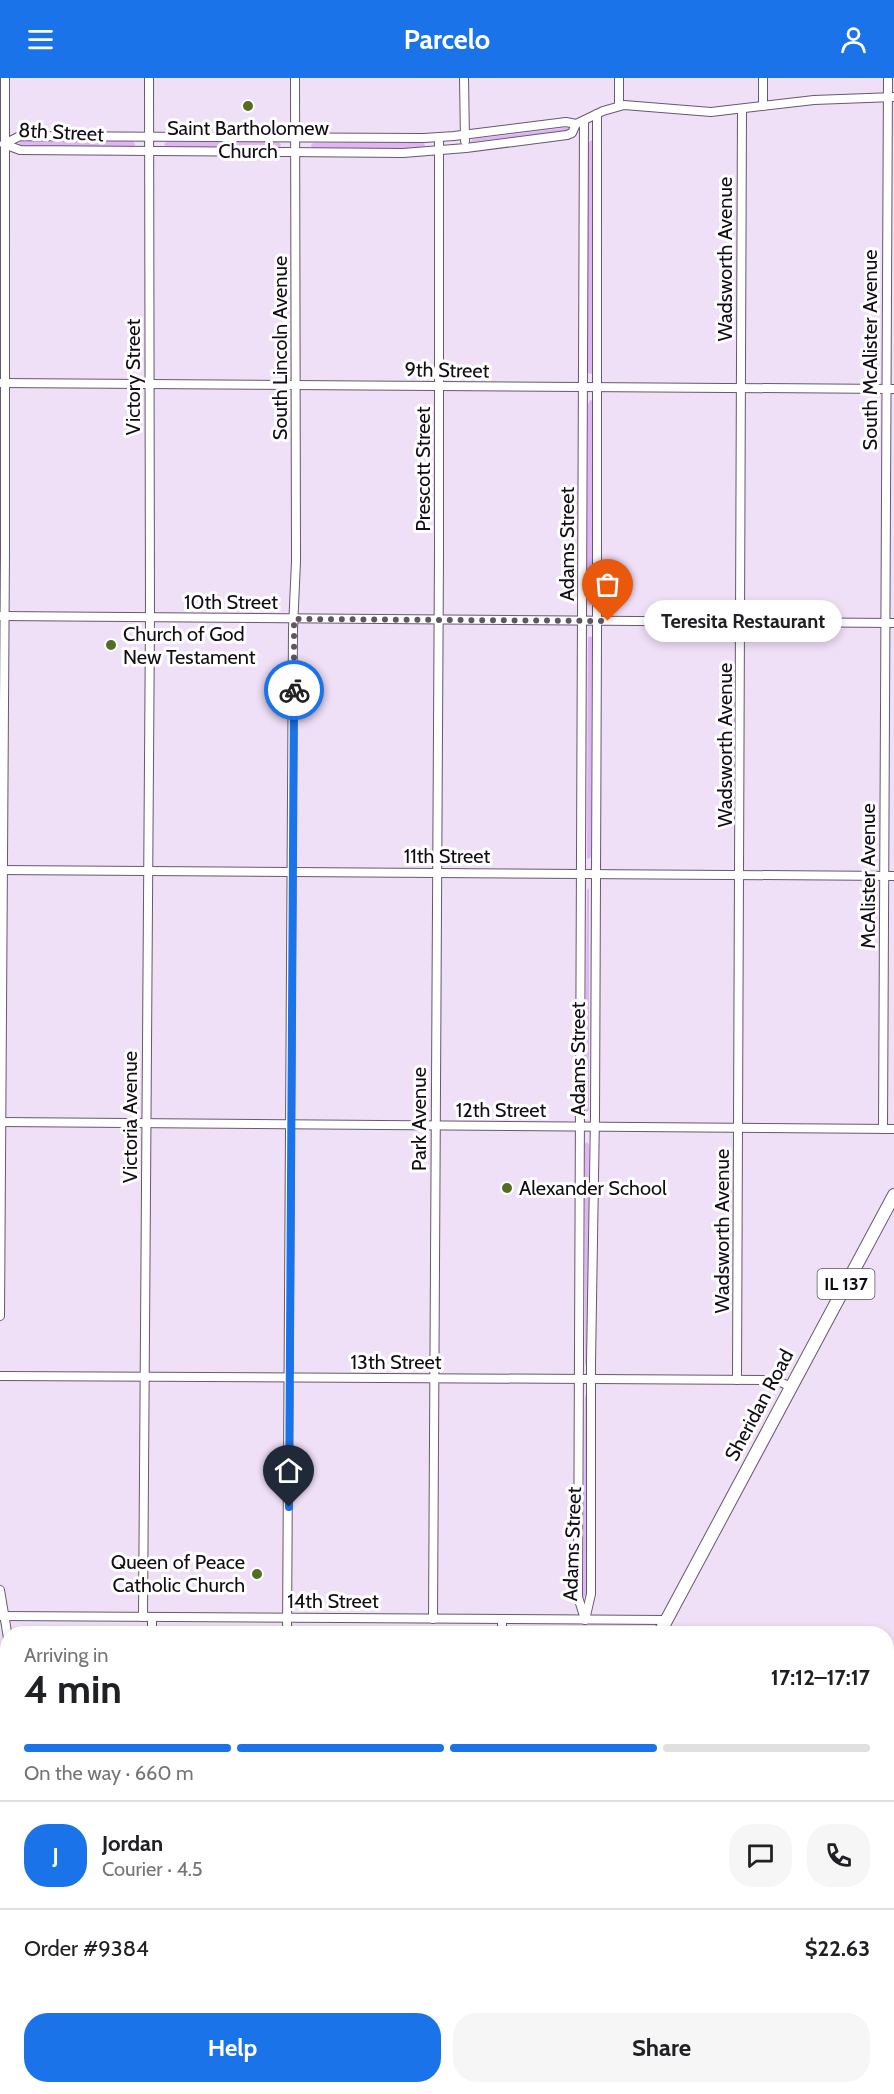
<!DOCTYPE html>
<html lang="en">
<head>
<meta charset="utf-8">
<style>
  :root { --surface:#fff; --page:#f6f6f6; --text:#202124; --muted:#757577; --line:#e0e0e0; --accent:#1a73e8 }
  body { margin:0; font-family:Cabin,sans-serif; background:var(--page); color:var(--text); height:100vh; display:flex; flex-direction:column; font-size:22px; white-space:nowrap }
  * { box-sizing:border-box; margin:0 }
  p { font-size:20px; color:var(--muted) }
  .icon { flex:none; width:33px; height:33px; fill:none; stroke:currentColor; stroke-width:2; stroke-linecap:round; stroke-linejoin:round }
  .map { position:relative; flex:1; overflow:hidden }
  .panel { position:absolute; left:0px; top:1548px; width:894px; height:468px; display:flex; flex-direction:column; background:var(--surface); border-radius:24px 24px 0 0; box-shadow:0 3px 9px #0003 }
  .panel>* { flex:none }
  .pin { position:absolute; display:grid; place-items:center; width:51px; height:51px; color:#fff; margin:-62px -26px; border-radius:50% 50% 50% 0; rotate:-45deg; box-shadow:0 0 6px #0007 }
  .pin .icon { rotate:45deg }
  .courier { position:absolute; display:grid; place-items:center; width:60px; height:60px; margin:-30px; border:4px solid #1a73e8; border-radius:50%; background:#fff; color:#222; box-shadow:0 2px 8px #0007 }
  .bubble { position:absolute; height:42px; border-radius:21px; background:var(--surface); box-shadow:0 3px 9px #0003; font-size:20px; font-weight:700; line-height:42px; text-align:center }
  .head em { font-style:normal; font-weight:700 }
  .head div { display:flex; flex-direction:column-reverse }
  .head { display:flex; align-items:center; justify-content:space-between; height:102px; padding:0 24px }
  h1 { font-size:39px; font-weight:700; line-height:45px }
  .bar { display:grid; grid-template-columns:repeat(4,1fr); gap:9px 6px; align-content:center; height:72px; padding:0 24px }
  .bar i { height:8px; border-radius:4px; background:var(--line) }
  .bar .on { background:var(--accent) }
  .bar p { grid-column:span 4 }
  .line { display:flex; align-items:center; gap:15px; padding:0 24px; border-top:2px solid var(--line) }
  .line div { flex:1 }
  .round { display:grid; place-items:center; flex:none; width:63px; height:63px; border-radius:24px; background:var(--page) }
  .primary-button { display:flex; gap:12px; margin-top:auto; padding:12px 24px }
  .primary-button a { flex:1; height:69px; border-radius:24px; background:var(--accent); color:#fff; font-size:24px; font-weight:700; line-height:69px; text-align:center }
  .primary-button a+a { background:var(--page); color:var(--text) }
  header { display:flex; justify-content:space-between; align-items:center; height:78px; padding:0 24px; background:var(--accent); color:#fff; font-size:27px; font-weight:700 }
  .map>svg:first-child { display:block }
</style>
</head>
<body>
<header><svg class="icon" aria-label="menu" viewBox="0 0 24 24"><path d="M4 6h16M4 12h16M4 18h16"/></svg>Parcelo<svg class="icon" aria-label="person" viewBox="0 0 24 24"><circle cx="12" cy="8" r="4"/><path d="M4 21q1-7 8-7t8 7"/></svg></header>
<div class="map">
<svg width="894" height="2016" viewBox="0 0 894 2016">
  <rect width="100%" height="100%" fill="#efdff7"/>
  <!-- green -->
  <g fill="#e0b4f5">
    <polygon points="571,49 570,53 470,64 473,61"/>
    <polygon points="591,62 593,64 593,295 591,296 588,295 588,66"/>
    <polygon points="21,63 133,63 135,66 134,69 20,68 19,65"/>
    <polygon points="166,64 278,64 281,66 279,70 166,69 164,66"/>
    <polygon points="424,64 425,68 415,70 312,70 311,67 313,65"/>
    <polygon points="590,322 593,323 593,525 589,528 587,526 588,327"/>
    <polygon points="590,558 592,559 591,779 589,781 587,780 588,560"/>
    <polygon points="589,810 589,1032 587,1034 585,1032 587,812"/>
    <polygon points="587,1064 589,1067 588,1285 585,1287 585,1066"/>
    <polygon points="585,1317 587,1319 586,1517 583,1520"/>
  </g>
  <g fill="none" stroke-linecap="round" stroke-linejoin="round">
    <!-- minor casing -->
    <g stroke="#67596e" stroke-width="10">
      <g id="minor">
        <polyline points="464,0 465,63"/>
        <polyline points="619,28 619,0"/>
        <polyline points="763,28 763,0"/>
        <polyline points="584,43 578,1519 585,1541"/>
        <polyline points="4,66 20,72 403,75 466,70 567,57 572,55 576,46 603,33 624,27 711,34 814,22 894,19"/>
        <polyline points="4,66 20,58 424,60 454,58 566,44 576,46"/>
        <polyline points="0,305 894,311"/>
        <polyline points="0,538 894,545"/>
        <polyline points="0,792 894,798"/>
        <polyline points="0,1044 894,1051"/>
        <polyline points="883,1051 888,0"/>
        <polyline points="0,1238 5,473 5,0"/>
        <polyline points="0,1298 776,1302 791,1309"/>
        <polyline points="737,1302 742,31"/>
        <polyline points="0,1512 8,1560"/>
        <polyline points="0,1538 666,1542"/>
        <polyline points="143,1539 150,539 149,0"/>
        <polyline points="152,1539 152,1556"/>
        <polyline points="433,1541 439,475 439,59"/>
        <polyline points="585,1542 591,1516 591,1285 595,1038 597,557 597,36"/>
        <polyline points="287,1556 293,551 296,483 295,0"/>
        <polyline points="502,1556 502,1541"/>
        <polyline points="0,1779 8,1779"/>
        <polyline points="12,2016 12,2008"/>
        <polyline points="149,2016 149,2008"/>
        <polyline points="277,2016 277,2008"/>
        <polyline points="398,2016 399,2008"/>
      </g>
    </g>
    <!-- highway casing -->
    <g stroke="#67596e" stroke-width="14">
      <g id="highway">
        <polyline points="659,1556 894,1117"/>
        <polyline points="524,2016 524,2008"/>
      </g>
    </g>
    <!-- minor -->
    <use href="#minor" stroke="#fff" stroke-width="8"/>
    <!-- highway -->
    <use href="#highway" stroke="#fff" stroke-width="12"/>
    <!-- rail casing -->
    <g stroke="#665c6a" stroke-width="4.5">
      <g id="rail">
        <polyline points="886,1894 894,1894"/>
        <polyline points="893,2016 894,2014"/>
      </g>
    </g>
    <!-- rail -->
    <use href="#rail" stroke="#fff" stroke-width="2" stroke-dasharray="7" stroke-linecap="butt"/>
  </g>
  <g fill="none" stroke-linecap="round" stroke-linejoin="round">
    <!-- done -->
    <polyline stroke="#5f5664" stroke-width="6" stroke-dasharray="0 10.8" points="294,612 294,541 608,543"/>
    <!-- route -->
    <polyline stroke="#1a73e8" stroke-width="8" points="289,1429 294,612"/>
  </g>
  <!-- markers -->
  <g fill="#536e21" stroke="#fff" stroke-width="2">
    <circle cx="248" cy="28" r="6"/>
    <circle cx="111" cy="567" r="6"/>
    <circle cx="507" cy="1110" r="6"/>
    <circle cx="257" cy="1496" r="6"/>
  </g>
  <g text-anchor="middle" stroke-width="6" stroke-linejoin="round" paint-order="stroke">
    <!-- shield labels -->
    <rect fill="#fff" stroke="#59565b" stroke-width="1.5" x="817.5" y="1191" width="57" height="30" rx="4.5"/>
    <g font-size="18" font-weight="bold" fill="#120d15">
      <text x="846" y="1212">IL 137</text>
    </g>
    <!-- poi labels -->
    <g font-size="20" fill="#120d15" stroke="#fff" text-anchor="start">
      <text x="248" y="57" text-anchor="middle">Saint Bartholomew<tspan x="248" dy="23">Church</tspan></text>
      <text x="123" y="563">Church of God<tspan x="123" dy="23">New Testament</tspan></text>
      <text x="519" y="1117">Alexander School</text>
      <text x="245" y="1491" text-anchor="end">Queen of Peace<tspan x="245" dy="23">Catholic Church</tspan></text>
    </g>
    <!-- street labels -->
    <g font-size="20" fill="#120d15" stroke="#fff">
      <text transform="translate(61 54) rotate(3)" y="7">8th Street</text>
      <text transform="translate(725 181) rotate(-90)" y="7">Wadsworth Avenue</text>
      <text transform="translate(280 270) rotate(-90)" y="7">South Lincoln Avenue</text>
      <text transform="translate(870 272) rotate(-90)" y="7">South McAlister Avenue</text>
      <text transform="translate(447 292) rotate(1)" y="7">9th Street</text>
      <text transform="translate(133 299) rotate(-90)" y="7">Victory Street</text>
      <text transform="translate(423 391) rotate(-90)" y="7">Prescott Street</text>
      <text transform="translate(567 466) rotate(-90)" y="7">Adams Street</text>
      <text x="231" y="531">10th Street</text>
      <text transform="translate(725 667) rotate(-90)" y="7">Wadsworth Avenue</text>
      <text x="447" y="785">11th Street</text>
      <text transform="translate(868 798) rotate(-90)" y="7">McAlister Avenue</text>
      <text transform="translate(578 981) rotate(-90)" y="7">Adams Street</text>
      <text x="501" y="1039">12th Street</text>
      <text transform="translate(130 1039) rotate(-90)" y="7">Victoria Avenue</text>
      <text transform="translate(419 1041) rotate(-90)" y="7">Park Avenue</text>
      <text transform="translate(722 1153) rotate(-90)" y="7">Wadsworth Avenue</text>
      <text x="396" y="1291">13th Street</text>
      <text transform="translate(759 1327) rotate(-62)" y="7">Sheridan Road</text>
      <text transform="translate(572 1466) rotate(-88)" y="7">Adams Street</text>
      <text x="333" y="1530">14th Street</text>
    </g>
  </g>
</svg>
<div class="pin" style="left:608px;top:543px;background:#ea580c"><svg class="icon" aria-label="bag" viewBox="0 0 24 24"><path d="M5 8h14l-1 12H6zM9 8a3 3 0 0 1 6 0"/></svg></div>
<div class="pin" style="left:289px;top:1429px;background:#1f2937"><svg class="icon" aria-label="home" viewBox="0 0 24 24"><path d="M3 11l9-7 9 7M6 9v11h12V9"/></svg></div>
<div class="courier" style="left:294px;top:612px"><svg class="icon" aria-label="bike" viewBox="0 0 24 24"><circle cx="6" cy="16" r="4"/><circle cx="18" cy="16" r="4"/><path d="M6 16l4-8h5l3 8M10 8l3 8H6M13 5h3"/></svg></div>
<div class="bubble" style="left:644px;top:522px;width:198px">Teresita Restaurant</div>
<section class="panel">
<div class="head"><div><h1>4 min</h1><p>Arriving in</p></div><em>17:12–17:17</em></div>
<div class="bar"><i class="on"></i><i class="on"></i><i class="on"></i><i></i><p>On the way · 660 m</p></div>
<div class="line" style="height:108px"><b class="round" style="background:var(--accent);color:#fff">J</b><div><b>Jordan</b><p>Courier · 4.5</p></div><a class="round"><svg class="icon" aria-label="chat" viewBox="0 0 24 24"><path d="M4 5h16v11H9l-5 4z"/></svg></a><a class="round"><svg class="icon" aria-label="phone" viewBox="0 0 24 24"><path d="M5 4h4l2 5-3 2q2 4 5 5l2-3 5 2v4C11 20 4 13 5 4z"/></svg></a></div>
<div class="line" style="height:78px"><div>Order #9384</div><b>$22.63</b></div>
<div class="primary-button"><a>Help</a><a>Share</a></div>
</section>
</div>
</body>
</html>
